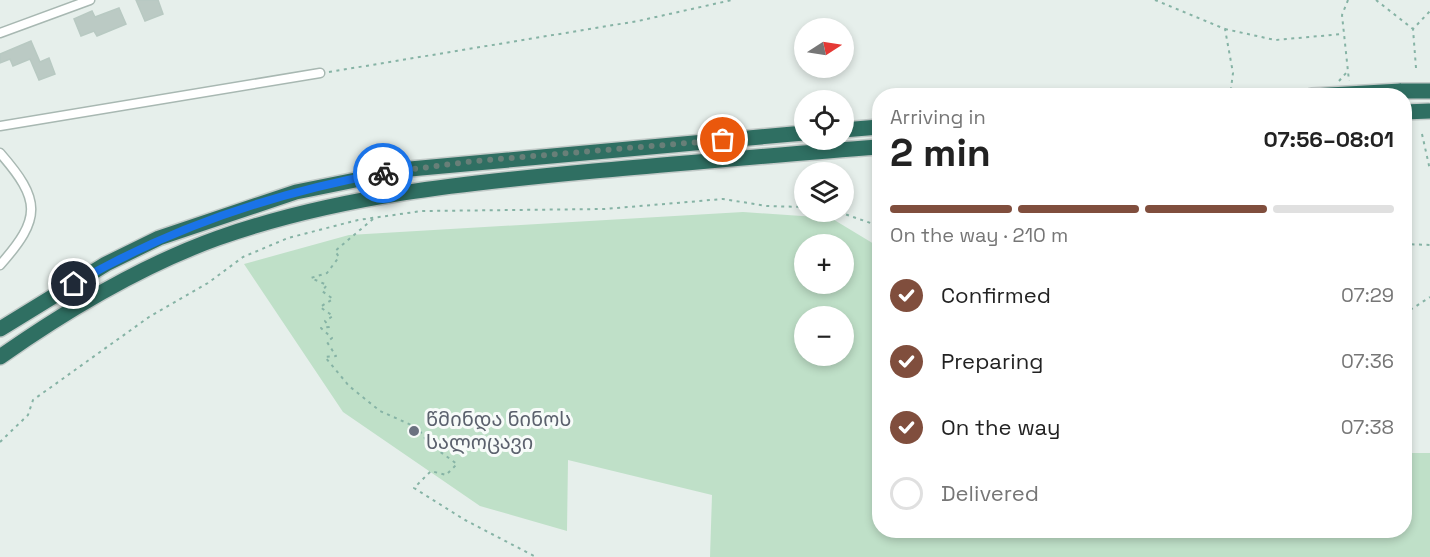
<!DOCTYPE html>
<html lang="en">
<head>
<meta charset="utf-8">
<style>
  :root { --surface:#fff; --page:#f6f6f6; --text:#222; --muted:#767676; --line:#e0e0e0; --accent:#804e3d }
  body { margin:0; font-family:"Space Grotesk","Noto Sans Georgian",sans-serif; background:var(--page); color:var(--text); height:100vh; display:flex; flex-direction:column; font-size:22px; white-space:nowrap }
  * { box-sizing:border-box; margin:0 }
  p { font-size:20px; color:var(--muted) }
  .icon { flex:none; width:33px; height:33px; fill:none; stroke:currentColor; stroke-width:2; stroke-linecap:round; stroke-linejoin:round }
  .map { position:relative; flex:1; overflow:hidden }
  .details { position:absolute; left:872px; top:88px; width:540px; height:450px; display:flex; flex-direction:column; background:var(--surface); border-radius:24px; box-shadow:0 3px 9px #0003 }
  .details>* { flex:none }
  .needle { width:39px; rotate:78deg }
  .fabs { position:absolute; left:794px; top:18px; display:grid; gap:12px }
  .fabs a { display:grid; place-items:center; width:60px; height:60px; border-radius:50%; background:var(--surface); box-shadow:0 3px 9px #0003; font-size:30px }
  .pin { position:absolute; display:grid; place-items:center; width:51px; height:51px; color:#fff; margin:-26px; border:3px solid #fff; border-radius:50%; box-shadow:0 2px 6px #0007 }
  .courier { position:absolute; display:grid; place-items:center; width:60px; height:60px; margin:-30px; border:4px solid #1a73e8; border-radius:50%; background:#fff; color:#222; box-shadow:0 2px 8px #0007 }
  .head em { font-style:normal; font-weight:700 }
  .head div { display:flex; flex-direction:column-reverse }
  .head { display:flex; align-items:center; justify-content:space-between; height:102px; padding:0 18px }
  h1 { font-size:39px; font-weight:700; line-height:45px }
  .bar { display:grid; grid-template-columns:repeat(4,1fr); gap:9px 6px; align-content:center; height:72px; padding:0 18px }
  .bar i { height:8px; border-radius:4px; background:var(--line) }
  .bar .active { background:var(--accent) }
  .bar p { grid-column:span 4 }
  ol { padding:0 18px; list-style:none }
  li { display:flex; align-items:center; gap:18px; height:66px }
  li p { margin-inline-start:auto }
  li .icon { padding:6px; border-radius:50%; background:var(--accent); color:#fff; stroke-width:4 }
  li:last-child { color:var(--muted) }
  li i { width:33px; height:33px; border:3px solid var(--line); border-radius:50% }
  .map>svg:first-child { display:block }
</style>
</head>
<body>
<div class="map">
<svg width="1430" height="557" viewBox="0 0 1430 557">
  <rect width="100%" height="100%" fill="#e6efeb"/>
  <!-- green -->
  <path fill="#bfe0c8" fill-rule="evenodd" d="M743,212l88,6 48,29v284h525v-78h26v104h-720l2,-62 -144,-35 -1,71 -87,-25 -137,-94 -99,-148 105,-29zM804,244h39v40h-39zM804,316h39v40h-39z"/>
  <!-- building -->
  <g fill="#bbcac4" stroke="#b8c9c2" stroke-width="1.5">
    <polygon points="136,0 158,0 163,14 145,21"/>
    <polygon points="119,8 126,24 97,36 94,31 81,36 74,19 92,11 95,17"/>
    <polygon points="31,41 40,62 49,58 55,74 39,80 30,59 13,66 10,59 0,63 0,54"/>
  </g>
  <g fill="none" stroke-linecap="round" stroke-linejoin="round">
    <!-- minor casing -->
    <g stroke="#a8b8b2" stroke-width="11">
      <g id="minor">
        <polyline points="0,33 90,0"/>
        <polyline points="0,126 320,73"/>
        <path d="M0,153c41,47 42,65 0,112"/>
      </g>
    </g>
    <!-- motorway casing -->
    <g stroke="#c2cac8" stroke-width="18">
      <g id="motorway">
        <polyline points="1312,96 1401,91"/>
        <polyline points="843,130 879,127"/>
        <polyline points="0,329 106,264 159,238 296,192 410,169 804,133"/>
        <path d="M0,357c67,-47 140,-91 218,-119 122,-43 248,-55 376,-67 95,-8 190,-17 285,-24"/>
      </g>
    </g>
    <!-- path -->
    <g stroke="#86b3a5" stroke-width="2" stroke-dasharray="3 4.5" stroke-linecap="butt">
      <polyline points="1155,0 1225,29 1233,73 1230,96"/>
      <polyline points="1348,0 1342,15 1349,81"/>
      <polyline points="1376,0 1413,29"/>
      <polyline points="1225,29 1275,40 1343,34"/>
      <polyline points="1416,68 1413,29 1430,11"/>
      <polyline points="329,72 638,21 732,0"/>
      <polyline points="1339,81 1347,72"/>
      <polyline points="1422,134 1430,170"/>
      <polyline points="839,212 879,226"/>
      <polyline points="373,219 335,251 339,257 327,273 311,278 327,285 322,291 333,299 320,307 333,316 325,321 329,327 321,328 332,338 327,342 336,356 325,357 349,386 380,411 418,428 428,443 457,464 446,475 431,471 414,488 465,520 536,557"/>
      <polyline points="1404,244 1430,245"/>
      <polyline points="1404,314 1430,297"/>
      <polyline points="0,442 28,415 33,400 149,317 208,283 243,257 288,238 358,220 422,211 605,209 723,199 767,206 804,207"/>
    </g>
    <!-- minor -->
    <use href="#minor" stroke="#fff" stroke-width="8"/>
    <!-- motorway -->
    <use href="#motorway" stroke="#2f6f62" stroke-width="15"/>
    <!-- motorway-bridge casing -->
    <g stroke="#c2cac8" stroke-width="18" stroke-linecap="butt">
      <g id="motorway-bridge">
        <polyline points="1401,91 1430,91"/>
        <polyline points="1404,112 1430,111"/>
      </g>
    </g>
    <!-- motorway-bridge -->
    <use href="#motorway-bridge" stroke="#2f6f62" stroke-width="15"/>
  </g>
  <g fill="none" stroke-linecap="round" stroke-linejoin="round">
    <!-- done -->
    <polyline stroke="#687f78" stroke-width="6" stroke-dasharray="0 10.8" points="383,173 475,161 723,140"/>
    <!-- route -->
    <path stroke="#1a73e8" stroke-width="8" d="M74,284c95,-56 200,-91 309,-111"/>
  </g>
  <!-- markers -->
  <circle fill="#6b7280" stroke="#f7fbf9" stroke-width="2" cx="414" cy="431" r="6"/>
  <g text-anchor="middle" stroke-width="6" stroke-linejoin="round" paint-order="stroke">
    <!-- worship labels -->
    <g font-size="20" fill="#5b616d" stroke="#f7fbf9" text-anchor="start">
      <text x="426" y="426">წმინდა ნინოს<tspan x="426" dy="23">სალოცავი</tspan></text>
    </g>
  </g>
</svg>
<div class="fabs">
<a><svg class="needle" viewBox="-14 -14 28 28"><path d="M0-13l5 13h-10z" fill="#e53935"/><path d="M0 13l5-13h-10z" fill="#767676"/></svg></a>
<a><svg class="icon" aria-label="locate" viewBox="0 0 24 24"><circle cx="12" cy="12" r="6"/><path d="M12 2v4M12 18v4M2 12h4M18 12h4"/></svg></a>
<a><svg class="icon" aria-label="layers" viewBox="0 0 24 24"><path d="M12 4l9 5-9 5-9-5zM3 14l9 5 9-5"/></svg></a>
<a>+</a>
<a>−</a>
</div>
<div class="pin" style="left:723px;top:140px;background:#ea580c"><svg class="icon" aria-label="bag" viewBox="0 0 24 24"><path d="M5 8h14l-1 12H6zM9 8a3 3 0 0 1 6 0"/></svg></div>
<div class="pin" style="left:74px;top:284px;background:#1f2937"><svg class="icon" aria-label="home" viewBox="0 0 24 24"><path d="M3 11l9-7 9 7M6 9v11h12V9"/></svg></div>
<div class="courier" style="left:383px;top:173px"><svg class="icon" aria-label="bike" viewBox="0 0 24 24"><circle cx="6" cy="16" r="4"/><circle cx="18" cy="16" r="4"/><path d="M6 16l4-8h5l3 8M10 8l3 8H6M13 5h3"/></svg></div>
<section class="details">
<div class="head"><div><h1>2 min</h1><p>Arriving in</p></div><em>07:56–08:01</em></div>
<div class="bar"><i class="active"></i><i class="active"></i><i class="active"></i><i></i><p>On the way · 210 m</p></div>
<ol>
<li><svg class="icon" aria-label="check" viewBox="0 0 24 24"><path d="M5 12l5 5 9-10"/></svg>Confirmed<p>07:29</p></li>
<li><svg class="icon" aria-label="check" viewBox="0 0 24 24"><path d="M5 12l5 5 9-10"/></svg>Preparing<p>07:36</p></li>
<li><svg class="icon" aria-label="check" viewBox="0 0 24 24"><path d="M5 12l5 5 9-10"/></svg>On the way<p>07:38</p></li>
<li><i></i>Delivered</li>
</ol>
</section>
</div>
</body>
</html>
